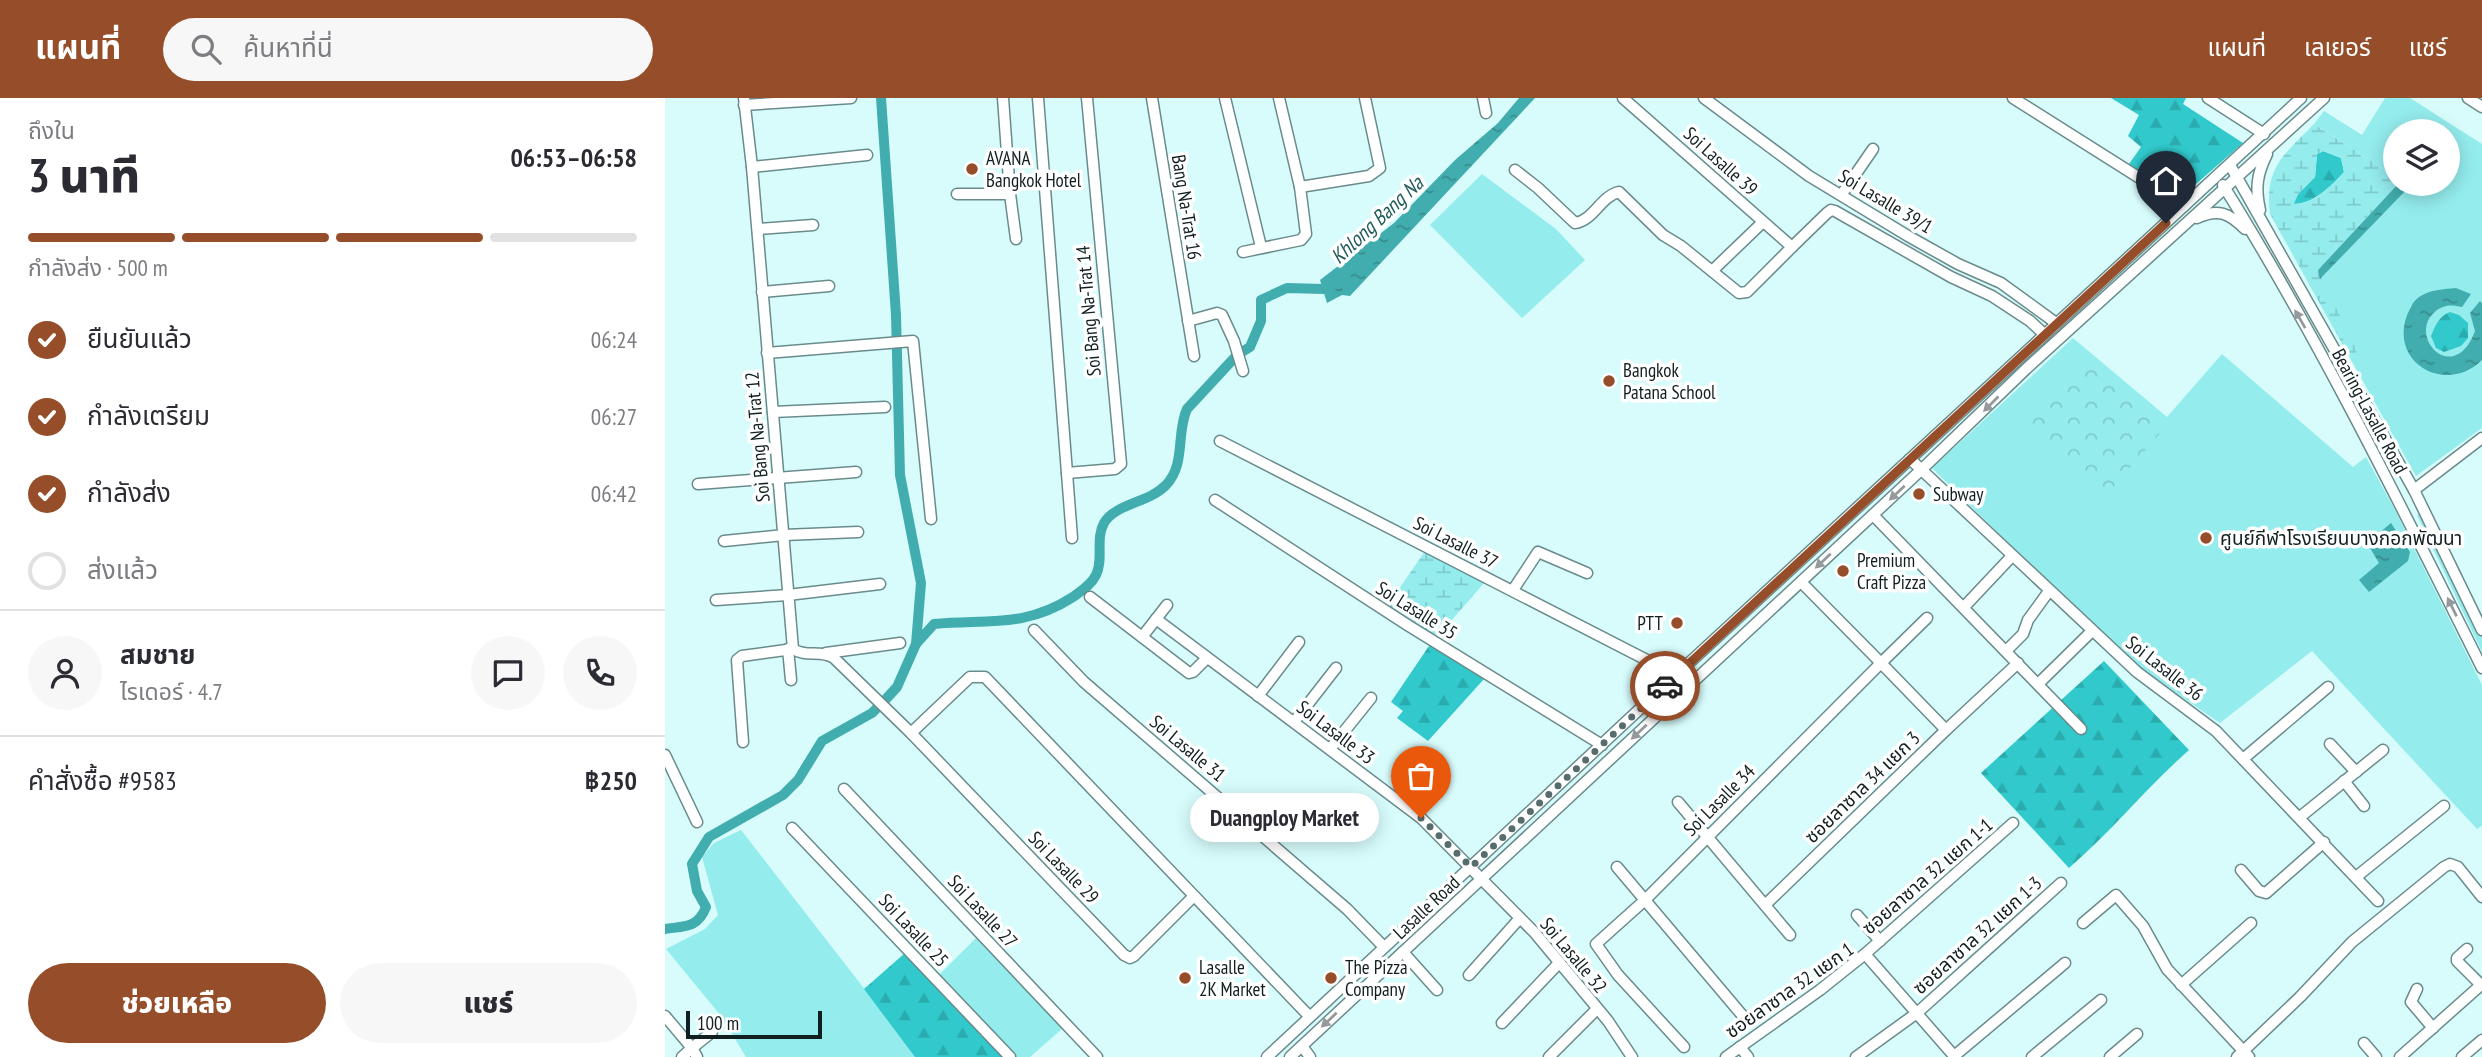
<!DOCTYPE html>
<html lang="th">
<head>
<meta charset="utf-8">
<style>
  :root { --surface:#fff; --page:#f7f7f7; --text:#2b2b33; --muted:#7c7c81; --line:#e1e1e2; --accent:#954e29 }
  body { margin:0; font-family:"PT Sans Narrow","Noto Sans Thai",sans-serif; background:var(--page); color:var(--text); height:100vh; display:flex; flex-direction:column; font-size:26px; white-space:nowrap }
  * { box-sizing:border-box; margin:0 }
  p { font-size:23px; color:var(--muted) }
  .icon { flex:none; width:38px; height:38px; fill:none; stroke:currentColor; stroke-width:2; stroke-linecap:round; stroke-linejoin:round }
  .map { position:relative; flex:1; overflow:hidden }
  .panel { display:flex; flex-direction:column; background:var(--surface); width:665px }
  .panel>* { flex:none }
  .fabs { position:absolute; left:1718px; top:21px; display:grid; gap:14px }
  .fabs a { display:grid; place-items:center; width:77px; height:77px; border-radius:50%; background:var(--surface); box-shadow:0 4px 18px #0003; font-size:35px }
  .scale { position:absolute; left:21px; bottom:18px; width:136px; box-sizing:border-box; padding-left:7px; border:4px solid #121f20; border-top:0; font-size:19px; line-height:24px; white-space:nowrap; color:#121f20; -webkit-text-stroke:5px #fff; paint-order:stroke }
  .pin { position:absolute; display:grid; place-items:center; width:60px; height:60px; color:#fff; margin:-72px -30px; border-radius:50% 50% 50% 0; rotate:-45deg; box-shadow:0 0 7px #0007 }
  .pin .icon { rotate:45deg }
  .courier { position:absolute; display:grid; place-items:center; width:70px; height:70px; margin:-35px; border:5px solid #954e29; border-radius:50%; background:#fff; color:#222; box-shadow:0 2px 9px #0007 }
  .bubble { position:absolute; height:49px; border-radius:24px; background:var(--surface); box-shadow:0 4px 18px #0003; font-size:23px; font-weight:800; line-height:49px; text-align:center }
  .overview em { font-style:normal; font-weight:800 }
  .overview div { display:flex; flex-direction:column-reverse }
  .overview { display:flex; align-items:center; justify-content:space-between; height:119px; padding:0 28px }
  h1 { font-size:46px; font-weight:800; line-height:52px }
  .bar { display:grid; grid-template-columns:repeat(4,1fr); gap:10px 7px; align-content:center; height:84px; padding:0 28px }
  .bar i { height:9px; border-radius:5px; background:var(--line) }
  .bar .selected { background:var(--accent) }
  .bar p { grid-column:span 4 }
  .line { display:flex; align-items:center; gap:18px; padding:0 28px; border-top:2px solid var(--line) }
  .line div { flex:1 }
  .round { display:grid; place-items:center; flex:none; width:74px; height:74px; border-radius:37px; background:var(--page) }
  ol { padding:0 28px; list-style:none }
  li { display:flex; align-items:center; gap:21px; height:77px }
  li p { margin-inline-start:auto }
  li .icon { padding:7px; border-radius:50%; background:var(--accent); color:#fff; stroke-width:4 }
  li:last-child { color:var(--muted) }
  li i { width:38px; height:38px; border:4px solid var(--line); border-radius:50% }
  .primary-button { display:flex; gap:14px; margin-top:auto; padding:14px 28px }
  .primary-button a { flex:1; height:80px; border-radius:42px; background:var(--accent); color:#fff; font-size:28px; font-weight:800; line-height:80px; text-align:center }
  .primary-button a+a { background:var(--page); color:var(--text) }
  header { display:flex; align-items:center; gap:42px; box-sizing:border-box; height:98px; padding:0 35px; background:var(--accent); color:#fff }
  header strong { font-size:33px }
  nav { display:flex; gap:38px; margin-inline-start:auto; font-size:24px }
  .search { width:490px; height:63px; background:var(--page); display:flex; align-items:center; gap:18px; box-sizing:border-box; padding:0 24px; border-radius:38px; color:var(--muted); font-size:26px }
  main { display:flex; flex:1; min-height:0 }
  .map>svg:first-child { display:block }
</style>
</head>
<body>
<header>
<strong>แผนที่</strong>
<div class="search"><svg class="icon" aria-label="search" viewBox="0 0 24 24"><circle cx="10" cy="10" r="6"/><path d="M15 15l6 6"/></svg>ค้นหาที่นี่</div>
<nav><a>แผนที่</a><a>เลเยอร์</a><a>แชร์</a></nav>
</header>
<main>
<section class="panel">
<div class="overview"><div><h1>3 นาที</h1><p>ถึงใน</p></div><em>06:53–06:58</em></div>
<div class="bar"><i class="selected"></i><i class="selected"></i><i class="selected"></i><i></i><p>กำลังส่ง · 500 m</p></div>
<ol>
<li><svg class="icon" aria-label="check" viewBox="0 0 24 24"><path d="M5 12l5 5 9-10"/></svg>ยืนยันแล้ว<p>06:24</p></li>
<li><svg class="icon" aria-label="check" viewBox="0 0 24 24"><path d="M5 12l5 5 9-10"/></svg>กำลังเตรียม<p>06:27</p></li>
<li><svg class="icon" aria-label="check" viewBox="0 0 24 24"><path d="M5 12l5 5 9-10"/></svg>กำลังส่ง<p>06:42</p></li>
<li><i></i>ส่งแล้ว</li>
</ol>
<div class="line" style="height:126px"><a class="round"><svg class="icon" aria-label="person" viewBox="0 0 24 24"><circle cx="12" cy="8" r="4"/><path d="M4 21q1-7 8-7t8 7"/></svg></a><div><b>สมชาย</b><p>ไรเดอร์ · 4.7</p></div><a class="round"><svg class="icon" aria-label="chat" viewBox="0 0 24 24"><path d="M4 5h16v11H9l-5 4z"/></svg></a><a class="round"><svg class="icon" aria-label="phone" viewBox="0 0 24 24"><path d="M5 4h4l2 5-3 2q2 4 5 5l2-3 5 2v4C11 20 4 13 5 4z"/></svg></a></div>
<div class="line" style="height:91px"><div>คำสั่งซื้อ #9583</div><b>฿250</b></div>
<div class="primary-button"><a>ช่วยเหลือ</a><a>แชร์</a></div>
</section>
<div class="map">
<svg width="1817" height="959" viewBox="0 0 1817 959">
  <defs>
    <pattern id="forest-firs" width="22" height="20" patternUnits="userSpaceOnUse" patternTransform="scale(1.75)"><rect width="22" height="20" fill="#31c9cc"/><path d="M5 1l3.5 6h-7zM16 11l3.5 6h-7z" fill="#2aacaf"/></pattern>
    <pattern id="wetland-marsh" width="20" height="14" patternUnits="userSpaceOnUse" patternTransform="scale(1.75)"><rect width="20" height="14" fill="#94eced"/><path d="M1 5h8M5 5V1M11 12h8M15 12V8" fill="none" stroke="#7fcacb"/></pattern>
    <pattern id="park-crowns" width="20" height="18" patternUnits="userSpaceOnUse" patternTransform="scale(1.75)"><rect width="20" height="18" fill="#94eced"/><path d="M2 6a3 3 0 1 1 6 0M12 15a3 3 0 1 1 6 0" fill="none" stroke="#7fcacb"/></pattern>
    <pattern id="water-ripples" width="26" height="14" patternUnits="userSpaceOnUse" patternTransform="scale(1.75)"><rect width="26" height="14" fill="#42adae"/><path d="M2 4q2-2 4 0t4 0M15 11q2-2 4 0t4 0" fill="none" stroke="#368c8d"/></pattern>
  </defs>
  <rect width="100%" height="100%" fill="#d8fcfc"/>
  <!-- grass -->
  <g fill="#94eced">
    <path d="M1720,0h25l72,46v159l-2,-2c-2,13 -2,26 -8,38 -18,42 -63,1 -40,-24 9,-11 26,-14 39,-20l-60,11c-8,20 -8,32 0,51l66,8 5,-5v68l-66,48 -66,-118 6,-7 -36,-72 89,-93 -3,-2h42v-53h-52v46l-82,-53 10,-13 38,24z"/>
    <polygon points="817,76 891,131 920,162 857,220 765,127"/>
    <polygon points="1408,240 1502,319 1557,256 1688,369 1701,359 1731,414 1817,587 1817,728 1812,731 1647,553 1555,625 1476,571 1430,530 1267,370"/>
    <polygon points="1755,415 1817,540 1817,554 1752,417"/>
    <polygon points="76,732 236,938 250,959 81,959 56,918 1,851 40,831 53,817 37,759 49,745"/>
    <polygon points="312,839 398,930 365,959 349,959 273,878"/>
  </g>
  <!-- forest -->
  <g fill="url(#forest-firs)">
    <polygon points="1446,0 1521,0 1518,6 1578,45 1515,100 1464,66 1476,49 1463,38 1474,17"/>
    <path d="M1658,53l18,7 3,14c-13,14 -30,32 -51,32l5,-10 17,-17 2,-23z"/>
    <path d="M1785,214l9,3 9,8v15l-7,8 -17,6 -8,-4 -5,-12c4,-10 8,-20 19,-24z"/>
    <polygon points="766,545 819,581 763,643 732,620 738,613 726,604"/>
    <path d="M1439,563l85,89c-42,37 -77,81 -120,118l-88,-95z"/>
    <polygon points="240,855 338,959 250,959 199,891"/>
  </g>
  <!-- wetland -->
  <g fill="url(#wetland-marsh)" fill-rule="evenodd">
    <path d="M1649,26l82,53v7h2l-80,86 39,81 -7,7 -80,-144c-6,-47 14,-59 44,-90zM1659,53l17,7 3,14c-13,14 -29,32 -50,32l4,-10 17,-17 2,-23z"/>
    <polygon points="760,453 820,484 772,539 723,507"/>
  </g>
  <!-- park -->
  <polygon fill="url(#park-crowns)" points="1424,256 1504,325 1437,402 1358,331"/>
  <!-- water -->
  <g fill="url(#water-ripples)">
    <polygon points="854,0 870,0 685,198 677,197 662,205 655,182 729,125 790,62 833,25"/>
    <polygon points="1733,86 1745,88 1655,181 1653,172"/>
    <path d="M1791,190l15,6 -9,13c-10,-2 -17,-3 -26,4 -31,24 18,77 39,20l-5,-18 10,-12 2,2v57c-35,35 -93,4 -75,-45 3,-6 6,-14 12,-18 10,-7 25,-8 37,-9z"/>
    <polygon points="1726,425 1745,454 1743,463 1704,494 1694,482 1714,465 1702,445"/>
  </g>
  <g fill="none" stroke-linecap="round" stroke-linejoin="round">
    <!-- canal -->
    <g stroke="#42adae" stroke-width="10">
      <polyline points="216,0 231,217 235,377 256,485 251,546"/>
      <path d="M0,831c20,-3 33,-1 41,-22l-9,-16 -5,-27 17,-27 74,-42 15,-15 24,-39 50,-28 14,-14 11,-12 19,-43 18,-20c54,-5 91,4 139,-27 8,-6 18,-12 23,-22 8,-16 -1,-36 8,-52 12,-20 45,-20 62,-38 20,-20 10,-53 21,-76l50,-54 13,-8 11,-26v-21l26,-12 37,1 11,-5"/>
    </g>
    <!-- minor casing -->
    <g stroke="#6a8b8b" stroke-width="13">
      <g id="minor">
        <path d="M79,0l8,69 41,482c13,9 28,0 41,9l77,75 213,222 6,3 4,-2 60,-60"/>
        <polyline points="338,0 345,96 351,141"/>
        <polyline points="373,0 407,440"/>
        <polyline points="487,0 529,258"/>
        <polyline points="560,0 596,149"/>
        <polyline points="818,0 821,15"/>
        <polyline points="958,0 1127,149 1162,115 1166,112 1170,113 1286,179 1327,198 1365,223 1379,236"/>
        <polyline points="1039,0 1144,78 1243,138 1293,166 1336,185 1391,225"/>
        <polyline points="1348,0 1519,108"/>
        <polyline points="1543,0 1599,36"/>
        <polyline points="1803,0 1817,9"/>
        <polyline points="79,7 186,0"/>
        <polyline points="1565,67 1749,392 1817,532"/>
        <polyline points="87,69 202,57"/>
        <path d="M850,72l23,18 37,35c18,-2 26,-27 44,-31l44,43 18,11 58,47 8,-1 45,-45"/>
        <path d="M1558,87c96,154 178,321 259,483"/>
        <polyline points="635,89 704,78 715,70 700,0"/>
        <polyline points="292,96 345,96"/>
        <polyline points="1177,96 1208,51"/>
        <path d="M1595,112c-5,-22 -3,-36 7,-56"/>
        <path d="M1532,120c21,-10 32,-5 48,11"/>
        <polyline points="93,131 148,127"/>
        <polyline points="578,154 636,142 641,136 635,89 614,0"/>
        <polyline points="1047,173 1098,124"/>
        <polyline points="97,194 164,188"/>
        <polyline points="523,223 552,215 557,217 569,243 578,273"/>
        <polyline points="102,255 248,243 266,421"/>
        <polyline points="108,314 220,309"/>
        <polyline points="555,343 1011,577"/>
        <polyline points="1245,361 1472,574 1551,633 1713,803"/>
        <polyline points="402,375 450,371 456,366 422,0"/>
        <polyline points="33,386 191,374"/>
        <polyline points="1749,392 1817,340"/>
        <polyline points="550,402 744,528 937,647"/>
        <polyline points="1208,417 1416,631"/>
        <polyline points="59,443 119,437 193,434"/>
        <polyline points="848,492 873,454 922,475"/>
        <polyline points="425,499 524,575 528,574 542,560"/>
        <polyline points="51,502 123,497 215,486"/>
        <polyline points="1299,509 1347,458"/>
        <polyline points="491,521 756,720 870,835 943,923 967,959"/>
        <polyline points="369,532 419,584 682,811 719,849"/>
        <polyline points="477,539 502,507"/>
        <polyline points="123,551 126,582"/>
        <polyline points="1341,553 1358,536 1363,522 1384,493"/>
        <polyline points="161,555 235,545"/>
        <polyline points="1373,586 1427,533"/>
        <polyline points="593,598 634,544"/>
        <polyline points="629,624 671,570"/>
        <polyline points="1281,632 1353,565"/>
        <polyline points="246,635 305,579 320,579 644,918"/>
        <polyline points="78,644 72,562 77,558 128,551"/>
        <polyline points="1665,646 1691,674"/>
        <polyline points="665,651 706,600"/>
        <polyline points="0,657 32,724"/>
        <polyline points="1578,661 1663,589"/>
        <polyline points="1679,683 1699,708"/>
        <polyline points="179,691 432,959"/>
        <polyline points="1013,704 1125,837"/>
        <polyline points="1635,719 1718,652"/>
        <polyline points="127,730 345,959"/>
        <polyline points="952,769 1077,917"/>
        <polyline points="1576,772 1594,793 1601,795 1659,744"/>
        <polyline points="1691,779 1779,708"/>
        <polyline points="1100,807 1281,632 1216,565 1262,520"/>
        <polyline points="1192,817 1215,843"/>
        <polyline points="1418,825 1451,797 1478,828 1502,871 1584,959"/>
        <polyline points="1802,851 1792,860 1792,863 1816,887"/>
        <polyline points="738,854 772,892"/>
        <polyline points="1200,856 1348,725"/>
        <polyline points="804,877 855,820"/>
        <polyline points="1516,887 1586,825"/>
        <polyline points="1752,891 1746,904 1768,930"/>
        <polyline points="0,918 27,950 47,934"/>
        <polyline points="837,925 894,865"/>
        <polyline points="1699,945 1711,959"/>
        <polyline points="637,948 645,959"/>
        <polyline points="1019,949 953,877 931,846 980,802 1216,565 1136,484"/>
        <polyline points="1075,949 1083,959"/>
        <polyline points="17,959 27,950 32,959"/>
        <polyline points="602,959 1024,565 1636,0"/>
        <polyline points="625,959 1256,372 1361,271 1659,0"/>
        <polyline points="884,959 931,912"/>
        <polyline points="1061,959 1155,892 1200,856 1290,959"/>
        <polyline points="1191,959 1252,915 1396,785"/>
        <polyline points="1288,959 1400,865"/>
        <polyline points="1367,959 1436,902"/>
        <polyline points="1445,959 1472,936"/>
        <polyline points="1572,959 1635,899 1687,844 1779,769 1785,766 1793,769 1817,799"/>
        <polyline points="1735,959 1817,886"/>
        <polyline points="1797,959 1817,942"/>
      </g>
    </g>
    <!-- minor -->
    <use href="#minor" stroke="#fff" stroke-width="10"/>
  </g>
  <!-- one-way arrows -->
  <defs><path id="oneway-solid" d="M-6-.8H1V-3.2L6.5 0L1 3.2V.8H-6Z" transform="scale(1.75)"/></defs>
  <g fill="#949a9b">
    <use href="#oneway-solid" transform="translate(1635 221) rotate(-120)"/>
    <use href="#oneway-solid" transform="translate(1326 306) rotate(135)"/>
    <use href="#oneway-solid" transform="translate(1232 395) rotate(137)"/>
    <use href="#oneway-solid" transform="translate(1158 463) rotate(137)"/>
    <use href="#oneway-solid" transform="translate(1787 509) rotate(-116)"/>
    <use href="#oneway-solid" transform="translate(974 634) rotate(137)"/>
    <use href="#oneway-solid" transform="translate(664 922) rotate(137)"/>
  </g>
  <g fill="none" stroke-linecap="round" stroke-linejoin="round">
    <!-- done -->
    <polyline stroke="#576c6d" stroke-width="7" stroke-dasharray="0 12.6" points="756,720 806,769 1000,588"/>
    <!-- route -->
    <polyline stroke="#954e29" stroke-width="9" points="1000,588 1501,125"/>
  </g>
  <!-- markers -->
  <g fill="#954e29" stroke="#fff" stroke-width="2.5">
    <circle cx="307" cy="71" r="7"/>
    <circle cx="944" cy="283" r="7"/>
    <circle cx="1254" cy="396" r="7"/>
    <circle cx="1541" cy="440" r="7"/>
    <circle cx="1178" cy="473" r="7"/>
    <circle cx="1012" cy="525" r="7"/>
    <circle cx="520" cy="880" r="7"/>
    <circle cx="666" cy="880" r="7"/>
  </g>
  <g text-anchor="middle" stroke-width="7" stroke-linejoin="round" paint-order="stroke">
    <!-- poi labels -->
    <g font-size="19" fill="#121f20" stroke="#fff" text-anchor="start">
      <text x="321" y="67">AVANA<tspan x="321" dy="22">Bangkok Hotel</tspan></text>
      <text x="958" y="279">Bangkok<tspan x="958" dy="22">Patana School</tspan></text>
      <text x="1268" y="403">Subway</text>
      <text x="1555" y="447">ศูนย์กีฬาโรงเรียนบางกอกพัฒนา</text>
      <text x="1192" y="469">Premium<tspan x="1192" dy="22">Craft Pizza</tspan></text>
      <text x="998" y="532" text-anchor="end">PTT</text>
      <text x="534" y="876">Lasalle<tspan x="534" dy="22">2K Market</tspan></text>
      <text x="680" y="876">The Pizza<tspan x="680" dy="22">Company</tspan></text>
    </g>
    <!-- street labels -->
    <g font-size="19" fill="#121f20" stroke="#fff">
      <text transform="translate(1056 63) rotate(42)" y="7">Soi Lasalle 39</text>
      <text transform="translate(1221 103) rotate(31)" y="7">Soi Lasalle 39/1</text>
      <text transform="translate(522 109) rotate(81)" y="7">Bang Na-Trat 16</text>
      <text transform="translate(423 213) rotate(-95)" y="7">Soi Bang Na-Trat 14</text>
      <text transform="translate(1705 313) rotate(62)" y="7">Bearing-Lasalle Road</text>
      <text transform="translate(92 339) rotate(-95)" y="7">Soi Bang Na-Trat 12</text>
      <text transform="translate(791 444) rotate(27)" y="7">Soi Lasalle 37</text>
      <text transform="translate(752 512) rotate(32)" y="7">Soi Lasalle 35</text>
      <text transform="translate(1500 570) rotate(38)" y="7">Soi Lasalle 36</text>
      <text transform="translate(671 634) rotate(37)" y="7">Soi Lasalle 33</text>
      <text transform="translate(523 650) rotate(40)" y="7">Soi Lasalle 31</text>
      <text transform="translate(1197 689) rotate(-44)" y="7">ซอยลาซาล 34 แยก 3</text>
      <text transform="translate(1054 702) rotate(-45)" y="7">Soi Lasalle 34</text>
      <text transform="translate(399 769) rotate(46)" y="7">Soi Lasalle 29</text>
      <text transform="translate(1262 778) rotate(-41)" y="7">ซอยลาซาล 32 แยก 1-1</text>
      <text transform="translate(761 809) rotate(-43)" y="7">Lasalle Road</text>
      <text transform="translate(318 813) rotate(47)" y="7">Soi Lasalle 27</text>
      <text transform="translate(249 832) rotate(47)" y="7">Soi Lasalle 25</text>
      <text transform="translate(1312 837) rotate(-42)" y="7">ซอยลาซาล 32 แยก 1-3</text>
      <text transform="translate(909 857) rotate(50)" y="7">Soi Lasalle 32</text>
      <text transform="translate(1124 892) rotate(-35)" y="7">ซอยลาซาล 32 แยก 1</text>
    </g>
    <!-- water labels -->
    <g font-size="21" font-style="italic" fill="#215c5d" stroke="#fff">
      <text transform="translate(712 122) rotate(-43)" y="7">Khlong Bang Na</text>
    </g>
  </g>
</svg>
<div class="fabs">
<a><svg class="icon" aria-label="layers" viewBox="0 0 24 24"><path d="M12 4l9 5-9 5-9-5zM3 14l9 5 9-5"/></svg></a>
</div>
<div class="scale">100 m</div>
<div class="pin" style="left:756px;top:720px;background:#ea580c"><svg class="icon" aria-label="bag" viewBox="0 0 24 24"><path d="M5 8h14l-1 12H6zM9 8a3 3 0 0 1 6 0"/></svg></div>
<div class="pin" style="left:1501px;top:125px;background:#1f2937"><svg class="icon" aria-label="home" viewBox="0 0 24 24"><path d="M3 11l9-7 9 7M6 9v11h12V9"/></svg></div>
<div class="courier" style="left:1000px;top:588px"><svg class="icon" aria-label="car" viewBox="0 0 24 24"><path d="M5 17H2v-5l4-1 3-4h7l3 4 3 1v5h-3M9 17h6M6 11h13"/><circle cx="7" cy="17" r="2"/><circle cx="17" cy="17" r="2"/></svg></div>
<div class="bubble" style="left:525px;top:695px;width:189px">Duangploy Market</div>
</div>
</main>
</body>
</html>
